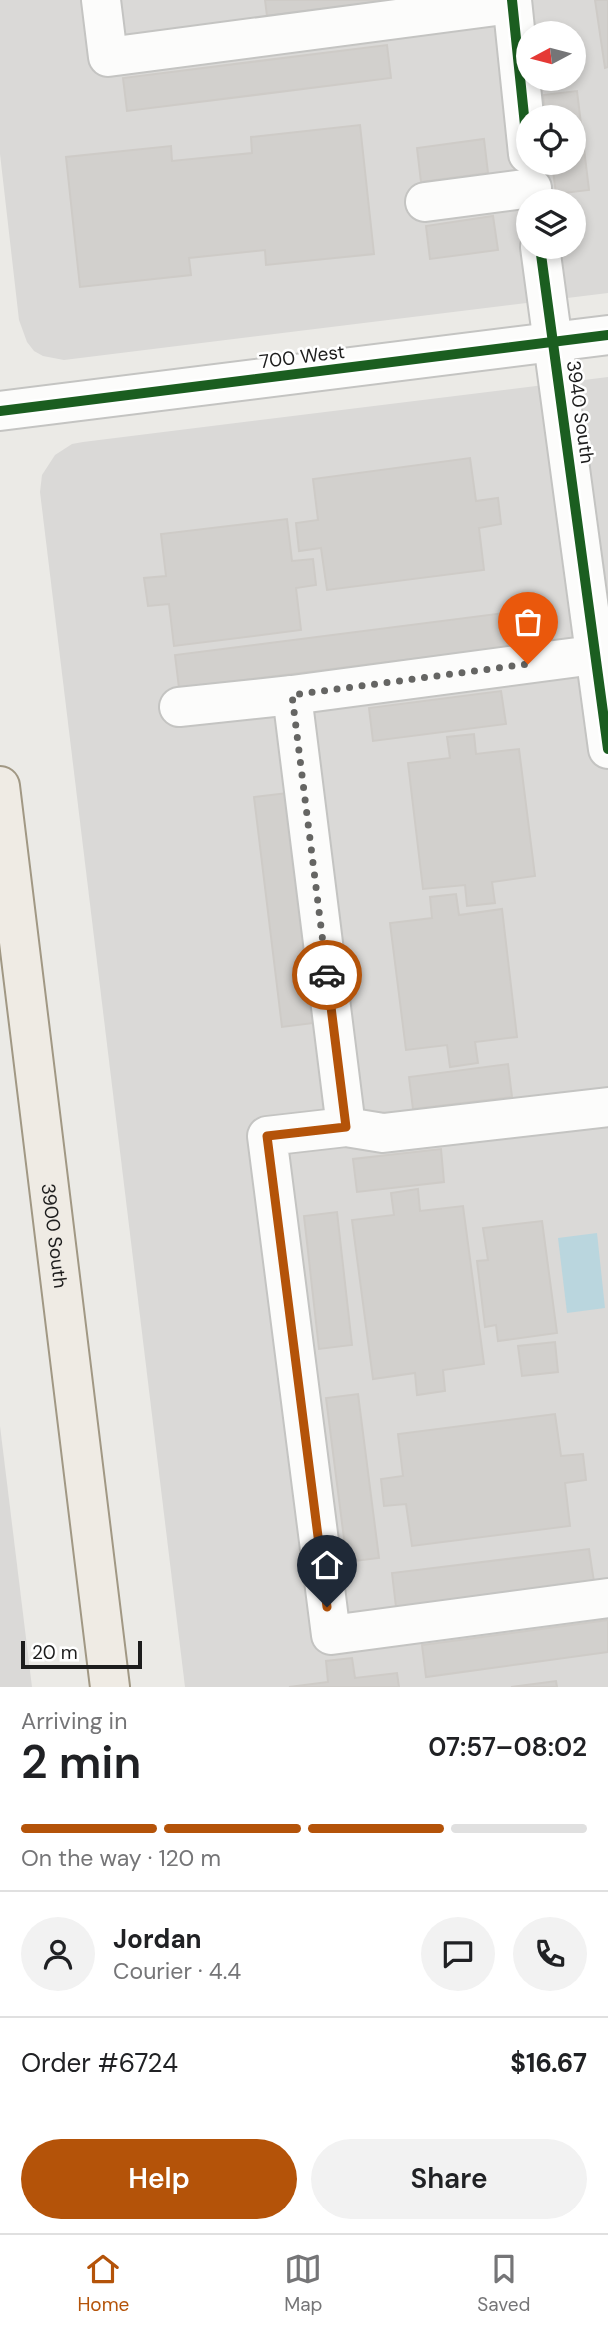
<!DOCTYPE html>
<html lang="en">
<head>
<meta charset="utf-8">
<style>
  :root { --surface:#fff; --page:#f2f2f2; --text:#202124; --muted:#757577; --line:#e0e0e0; --accent:#b45309 }
  body { margin:0; font-family:"DM Sans",sans-serif; background:var(--page); color:var(--text); height:100vh; display:flex; flex-direction:column; font-size:26px; white-space:nowrap }
  * { box-sizing:border-box; margin:0 }
  p { font-size:23px; color:var(--muted) }
  .icon { flex:none; width:38px; height:38px; fill:none; stroke:currentColor; stroke-width:2; stroke-linecap:round; stroke-linejoin:round }
  .map { position:relative; height:1687px; overflow:hidden }
  .details { display:flex; flex-direction:column; background:var(--surface); flex:1 }
  .details>* { flex:none }
  .needle { width:46px; rotate:263deg }
  .fabs { position:absolute; left:516px; top:21px; display:grid; gap:14px }
  .fabs a { display:grid; place-items:center; width:70px; height:70px; border-radius:50%; background:var(--surface); box-shadow:0 4px 10px #0003; font-size:35px }
  .scale { position:absolute; left:21px; bottom:18px; width:121px; box-sizing:border-box; padding-left:7px; border:4px solid #1d1d1d; border-top:0; font-size:19px; line-height:24px; white-space:nowrap; color:#1d1d1d; -webkit-text-stroke:5px #fff; paint-order:stroke }
  .pin { position:absolute; display:grid; place-items:center; width:60px; height:60px; color:#fff; margin:-72px -30px; border-radius:50% 50% 50% 0; rotate:-45deg; box-shadow:0 0 7px #0007 }
  .pin .icon { rotate:45deg }
  .courier { position:absolute; display:grid; place-items:center; width:70px; height:70px; margin:-35px; border:5px solid #b45309; border-radius:50%; background:#fff; color:#222; box-shadow:0 2px 9px #0007 }
  .overview em { font-style:normal; font-weight:600 }
  .overview div { display:flex; flex-direction:column-reverse }
  .overview { display:flex; align-items:center; justify-content:space-between; height:119px; padding:0 21px }
  h1 { font-size:46px; font-weight:600; line-height:52px }
  .bar { display:grid; grid-template-columns:repeat(4,1fr); gap:10px 7px; align-content:center; height:84px; padding:0 21px }
  .bar i { height:9px; border-radius:5px; background:var(--line) }
  .bar .active { background:var(--accent) }
  .bar p { grid-column:span 4 }
  .line { display:flex; align-items:center; gap:18px; padding:0 21px; border-top:2px solid var(--line) }
  .line div { flex:1 }
  .round { display:grid; place-items:center; flex:none; width:74px; height:74px; border-radius:37px; background:var(--page) }
  .button { display:flex; gap:14px; margin-top:auto; padding:14px 21px }
  .button a { flex:1; height:80px; border-radius:42px; background:var(--accent); color:#fff; font-size:28px; font-weight:600; line-height:80px; text-align:center }
  .button a+a { background:var(--page); color:var(--text) }
  .tab-bar { display:flex; justify-content:space-around; align-items:center; height:98px; border-top:2px solid var(--line); background:var(--surface); font-size:19px; color:var(--muted) }
  .tab-bar a { display:grid; justify-items:center; gap:4px }
  .tab-bar .active { color:var(--accent) }
  .map>svg:first-child { display:block }
</style>
</head>
<body>
<div class="map">
<svg width="608" height="1687" viewBox="0 0 608 1687">
  <rect width="100%" height="100%" fill="#ebeae6"/>
  <!-- residential -->
  <g fill="#dad9d7" fill-rule="evenodd">
    <path d="M0,0h608v293l-544,67 -21,-4 -9,-5 -7,-9 -8,-22 -19,-166zM528,33h46v46h-46zM528,117h46v46h-46zM528,201h46v46h-46z"/>
    <polygon points="608,377 608,1687 185,1687 40,492 42,475 55,455 72,444 83,442"/>
    <polygon points="0,1426 32,1687 0,1687"/>
  </g>
  <!-- water -->
  <polygon fill="#bad6de" points="597,1233 605,1308 567,1313 558,1238"/>
  <!-- building -->
  <g fill="#d2d0cd" stroke="#cecbc7" stroke-width="2">
    <polygon points="265,0 393,0 267,16"/>
    <polygon points="595,0 608,0 608,67 605,68"/>
    <polygon points="387,45 391,78 127,111 123,78"/>
    <polygon points="577,91 589,190 556,194 552,163 574,163 574,117 546,117 543,95"/>
    <polygon points="360,125 374,254 266,265 265,250 189,258 191,275 80,287 66,157 171,146 172,161 252,153 251,137"/>
    <polygon points="484,139 488,173 421,182 417,148"/>
    <polygon points="493,216 498,250 430,259 426,226"/>
    <polygon points="470,458 476,501 498,498 501,524 479,528 484,570 327,590 321,548 299,551 296,523 318,520 313,479"/>
    <polygon points="287,519 292,561 313,559 316,585 296,588 301,630 174,646 169,604 148,606 144,578 166,576 161,534"/>
    <polygon points="504,613 508,647 179,688 175,655"/>
    <polygon points="501,691 506,724 373,741 369,708"/>
    <polygon points="474,734 476,754 519,749 535,876 492,882 495,903 467,906 465,885 423,889 408,763 450,758 447,737"/>
    <polygon points="287,793 314,1023 282,1027 254,797"/>
    <polygon points="456,894 459,915 502,909 517,1037 475,1042 478,1063 450,1067 447,1045 406,1050 390,923 432,918 430,897"/>
    <polygon points="508,1064 512,1097 413,1109 409,1077"/>
    <polygon points="441,1149 444,1182 357,1192 353,1159"/>
    <polygon points="418,1189 420,1211 463,1206 484,1364 443,1370 445,1391 417,1395 415,1373 373,1379 352,1220 394,1215 391,1193"/>
    <polygon points="337,1212 352,1345 319,1349 304,1216"/>
    <polygon points="542,1221 557,1333 498,1341 496,1325 485,1327 477,1261 488,1260 483,1228"/>
    <polygon points="555,1342 558,1372 522,1376 518,1346"/>
    <polygon points="358,1394 379,1558 347,1562 326,1398"/>
    <polygon points="555,1414 561,1456 583,1454 586,1480 565,1483 570,1526 412,1546 406,1504 384,1506 381,1479 403,1476 398,1434"/>
    <polygon points="589,1549 594,1582 396,1607 392,1573"/>
    <polygon points="608,1620 608,1652 426,1677 422,1645"/>
    <polygon points="352,1658 355,1678 397,1673 399,1687 289,1687 328,1682 326,1661"/>
    <polygon points="556,1681 557,1687 511,1687"/>
  </g>
  <g fill="none" stroke-linecap="round" stroke-linejoin="round">
    <!-- minor casing -->
    <g stroke="#c4c4c2" stroke-width="42">
      <g id="minor">
        <polyline points="101,0 108,57 511,4"/>
        <polyline points="512,0 528,154"/>
        <polyline points="425,202 532,188"/>
        <polyline points="540,247 608,749"/>
        <polyline points="0,411 608,335"/>
        <polyline points="292,695 346,1127"/>
        <polyline points="179,707 292,695 608,653"/>
        <polyline points="608,1107 383,1133 346,1127 267,1136 331,1635 608,1598"/>
      </g>
    </g>
    <!-- major casing -->
    <g stroke="#a19884" stroke-width="42">
      <g id="major">
        <path id="s1" d="M0,786l110,901"/>
      </g>
    </g>
    <!-- minor -->
    <use href="#minor" stroke="#fcfcfb" stroke-width="38"/>
    <!-- major -->
    <use href="#major" stroke="#efebe4" stroke-width="38"/>
    <!-- cycleway casing -->
    <g stroke="#fff" stroke-width="15">
      <g id="cycleway">
        <polyline points="512,0 528,154"/>
        <polyline points="540,247 608,749"/>
        <polyline points="0,411 608,335"/>
      </g>
    </g>
    <!-- cycleway -->
    <use href="#cycleway" stroke="#1b5e20" stroke-width="10"/>
  </g>
  <g fill="none" stroke-linecap="round" stroke-linejoin="round">
    <!-- done -->
    <polyline stroke="#656563" stroke-width="7" stroke-dasharray="0 12.6" points="327,975 292,695 528,664"/>
    <!-- route -->
    <polyline stroke="#b45309" stroke-width="9" points="327,975 346,1127 267,1136 327,1607"/>
  </g>
  <g text-anchor="middle" stroke-width="5" stroke-linejoin="round" paint-order="stroke">
    <!-- street labels -->
    <g font-size="19" fill="#1d1d1d" stroke="#fff">
      <text transform="translate(302 356) rotate(-7)" y="7">700 West</text>
      <text transform="translate(581 412) rotate(82)" y="7">3940 South</text>
      <text dy="7" stroke="none"><textPath href="#s1" startOffset="453">3900 South</textPath></text>
    </g>
  </g>
</svg>
<div class="fabs">
<a><svg class="needle" viewBox="-14 -14 28 28"><path d="M0-13l5 13h-10z" fill="#e53935"/><path d="M0 13l5-13h-10z" fill="#757577"/></svg></a>
<a><svg class="icon" aria-label="locate" viewBox="0 0 24 24"><circle cx="12" cy="12" r="6"/><path d="M12 2v4M12 18v4M2 12h4M18 12h4"/></svg></a>
<a><svg class="icon" aria-label="layers" viewBox="0 0 24 24"><path d="M12 4l9 5-9 5-9-5zM3 14l9 5 9-5"/></svg></a>
</div>
<div class="scale">20 m</div>
<div class="pin" style="left:528px;top:664px;background:#ea580c"><svg class="icon" aria-label="bag" viewBox="0 0 24 24"><path d="M5 8h14l-1 12H6zM9 8a3 3 0 0 1 6 0"/></svg></div>
<div class="pin" style="left:327px;top:1607px;background:#1f2937"><svg class="icon" aria-label="home" viewBox="0 0 24 24"><path d="M3 11l9-7 9 7M6 9v11h12V9"/></svg></div>
<div class="courier" style="left:327px;top:975px"><svg class="icon" aria-label="car" viewBox="0 0 24 24"><path d="M5 17H2v-5l4-1 3-4h7l3 4 3 1v5h-3M9 17h6M6 11h13"/><circle cx="7" cy="17" r="2"/><circle cx="17" cy="17" r="2"/></svg></div>
</div>
<section class="details">
<div class="overview"><div><h1>2 min</h1><p>Arriving in</p></div><em>07:57–08:02</em></div>
<div class="bar"><i class="active"></i><i class="active"></i><i class="active"></i><i></i><p>On the way · 120 m</p></div>
<div class="line" style="height:126px"><a class="round"><svg class="icon" aria-label="person" viewBox="0 0 24 24"><circle cx="12" cy="8" r="4"/><path d="M4 21q1-7 8-7t8 7"/></svg></a><div><b>Jordan</b><p>Courier · 4.4</p></div><a class="round"><svg class="icon" aria-label="chat" viewBox="0 0 24 24"><path d="M4 5h16v11H9l-5 4z"/></svg></a><a class="round"><svg class="icon" aria-label="phone" viewBox="0 0 24 24"><path d="M5 4h4l2 5-3 2q2 4 5 5l2-3 5 2v4C11 20 4 13 5 4z"/></svg></a></div>
<div class="line" style="height:91px"><div>Order #6724</div><b>$16.67</b></div>
<div class="button"><a>Help</a><a>Share</a></div>
</section>
<nav class="tab-bar">
<a class="active"><svg class="icon" aria-label="home" viewBox="0 0 24 24"><path d="M3 11l9-7 9 7M6 9v11h12V9"/></svg>Home</a>
<a><svg class="icon" aria-label="map" viewBox="0 0 24 24"><path d="M3 6l6-2 6 2 6-2v14l-6 2-6-2-6 2zM9 4v14M15 6v14"/></svg>Map</a>
<a><svg class="icon" aria-label="saved" viewBox="0 0 24 24"><path d="M7 4h10v16l-5-4-5 4z"/></svg>Saved</a>
</nav>
</body>
</html>
